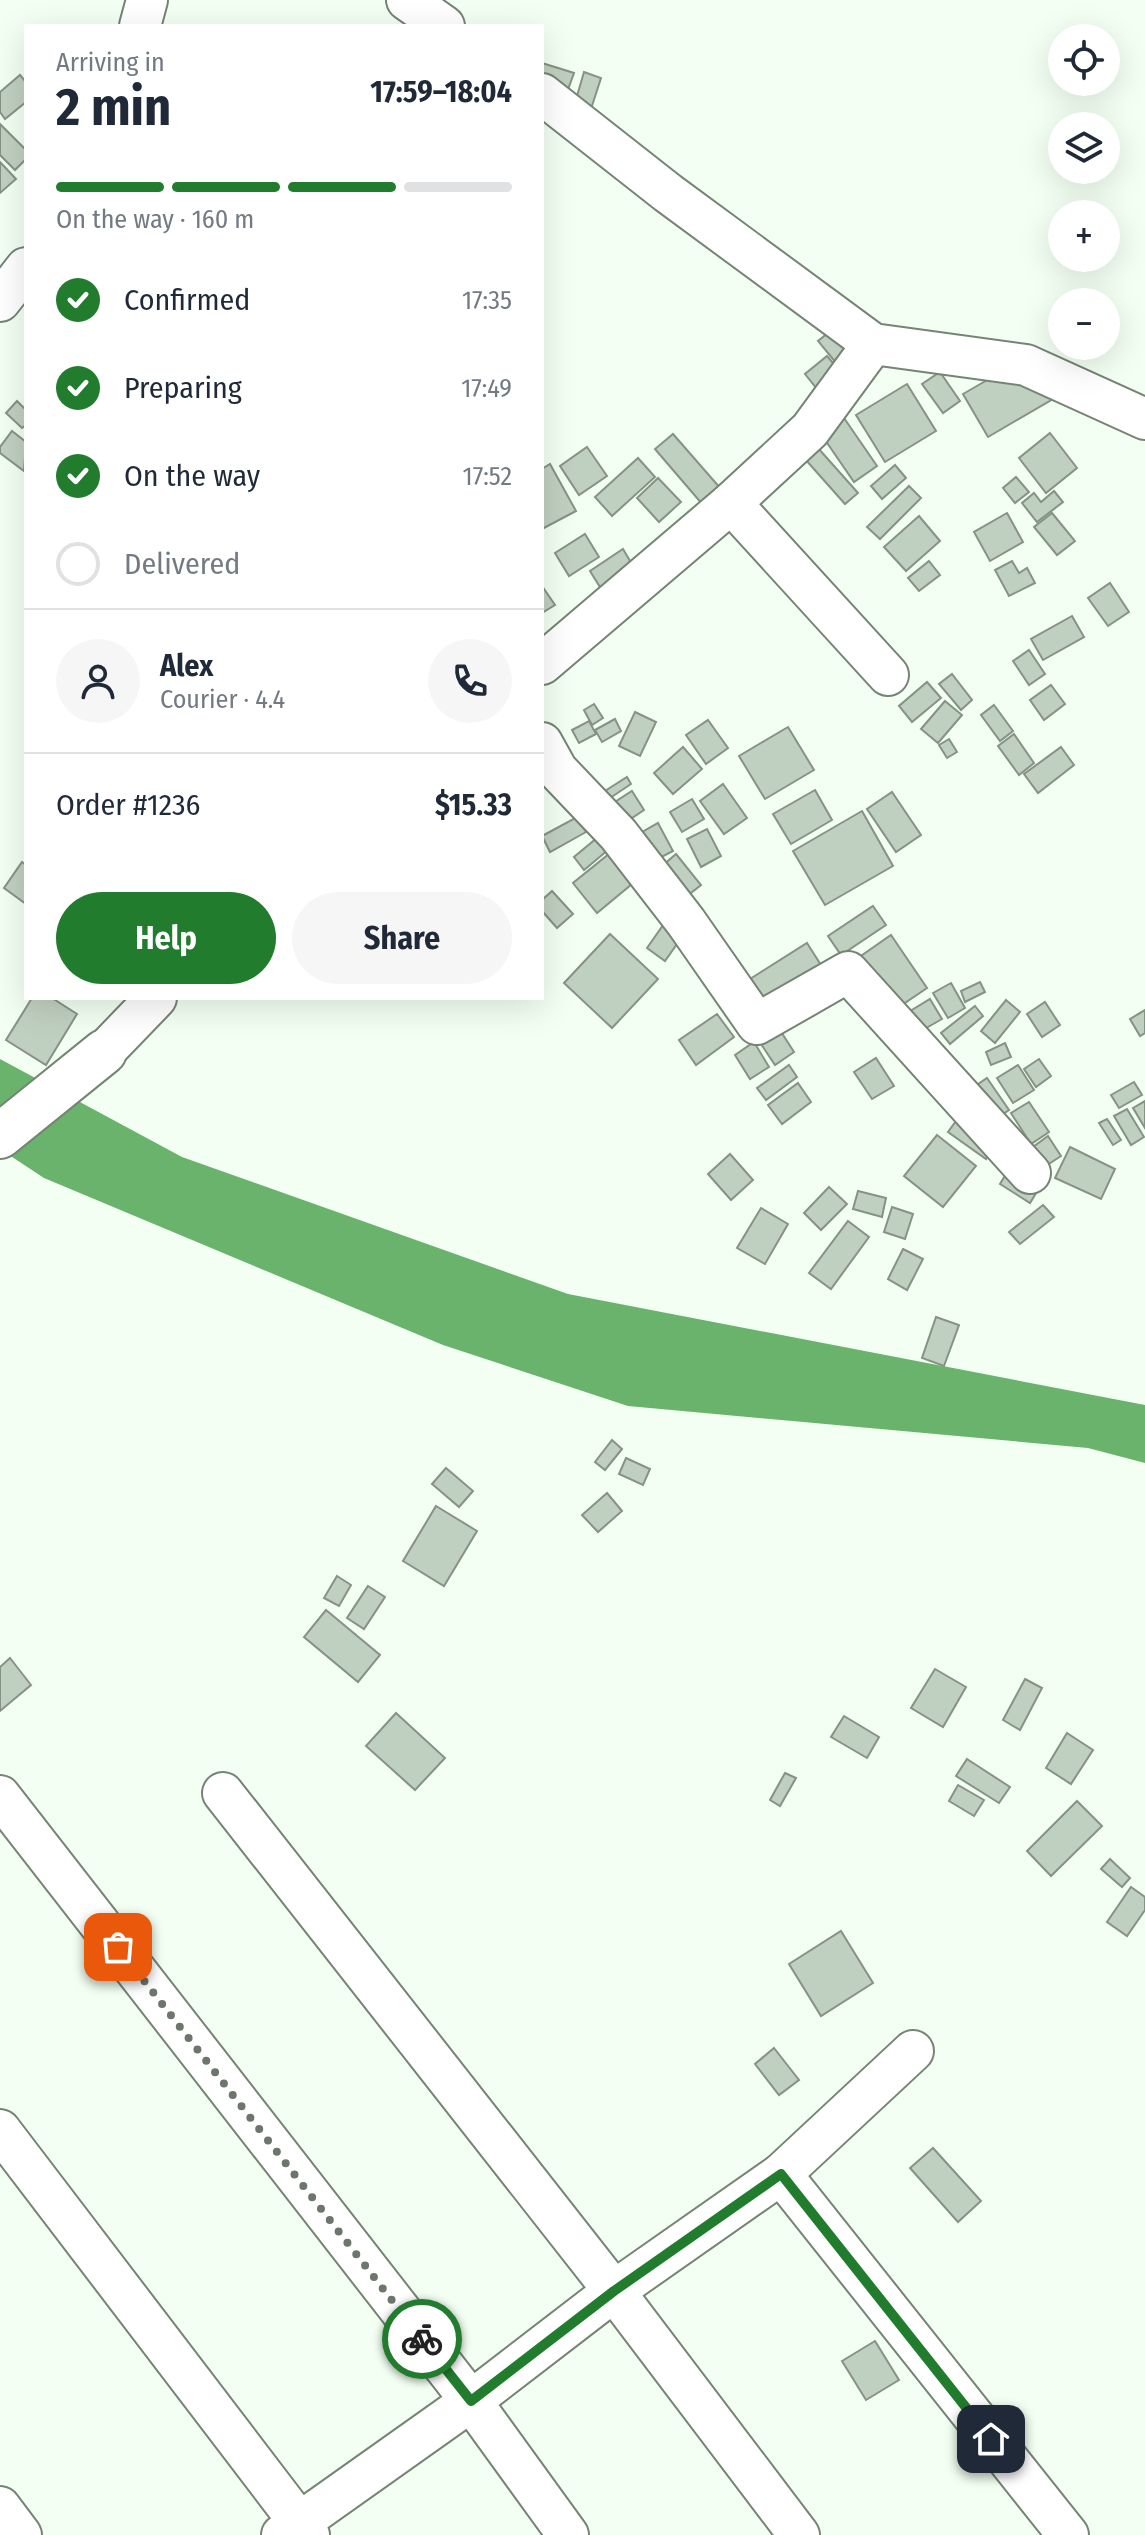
<!DOCTYPE html>
<html lang="en">
<head>
<meta charset="utf-8">
<style>
  :root { --surface:#fff; --page:#f6f6f7; --text:#1f2937; --muted:#747a83; --line:#e0e1e3; --accent:#217d2d }
  body { margin:0; font-family:"Fira Sans Condensed",sans-serif; background:var(--page); color:var(--text); height:100vh; display:flex; flex-direction:column; font-size:30px; white-space:nowrap }
  * { box-sizing:border-box; margin:0 }
  p { font-size:26px; color:var(--muted) }
  .icon { flex:none; width:44px; height:44px; fill:none; stroke:currentColor; stroke-width:2; stroke-linecap:round; stroke-linejoin:round }
  .map { position:relative; flex:1; overflow:hidden }
  .sheet { position:absolute; left:24px; top:24px; width:520px; height:976px; display:flex; flex-direction:column; background:var(--surface); border-radius:0px; box-shadow:0 8px 32px #0002 }
  .sheet>* { flex:none }
  .controls { position:absolute; left:1048px; top:24px; display:grid; gap:16px }
  .controls a { display:grid; place-items:center; width:72px; height:72px; border-radius:50%; background:var(--surface); box-shadow:0 8px 32px #0002; font-size:40px }
  .pin { position:absolute; display:grid; place-items:center; width:68px; height:68px; color:#fff; margin:-34px; border-radius:16px; box-shadow:0 4px 12px #0006 }
  .courier { position:absolute; display:grid; place-items:center; width:80px; height:80px; margin:-40px; border:6px solid #217d2d; border-radius:50%; background:#fff; color:#222; box-shadow:0 2px 10px #0007 }
  .headline em { font-style:normal; font-weight:700 }
  .headline div { display:flex; flex-direction:column-reverse }
  .headline { display:flex; align-items:center; justify-content:space-between; height:136px; padding:0 32px }
  h1 { font-size:52px; font-weight:700; line-height:60px }
  .bar { display:grid; grid-template-columns:repeat(4,1fr); gap:12px 8px; align-content:center; height:96px; padding:0 32px }
  .bar i { height:10px; border-radius:6px; background:var(--line) }
  .bar .on { background:var(--accent) }
  .bar p { grid-column:span 4 }
  .line { display:flex; align-items:center; gap:20px; padding:0 32px; border-top:2px solid var(--line) }
  .line div { flex:1 }
  .round { display:grid; place-items:center; flex:none; width:84px; height:84px; border-radius:42px; background:var(--page) }
  ol { padding:0 32px; list-style:none }
  li { display:flex; align-items:center; gap:24px; height:88px }
  li p { margin-inline-start:auto }
  li .icon { padding:8px; border-radius:50%; background:var(--accent); color:#fff; stroke-width:4 }
  li:last-child { color:var(--muted) }
  li i { width:44px; height:44px; border:4px solid var(--line); border-radius:50% }
  .primary-button { display:flex; gap:16px; margin-top:auto; padding:16px 32px }
  .primary-button a { flex:1; height:92px; border-radius:48px; background:var(--accent); color:#fff; font-size:32px; font-weight:700; line-height:92px; text-align:center }
  .primary-button a+a { background:var(--page); color:var(--text) }
  .map>svg:first-child { display:block }
</style>
</head>
<body>
<div class="map">
<svg width="1145" height="2535" viewBox="0 0 1145 2535">
  <rect width="100%" height="100%" fill="#f2fff2"/>
  <!-- water -->
  <polygon fill="#6ab36d" points="0,1059 182,1157 568,1294 1145,1405 1145,1463 1088,1448 628,1406 443,1345 44,1178 0,1149"/>
  <!-- building -->
  <g fill="#c0d0c0" stroke="#859385" stroke-width="2">
    <polygon points="542,63 574,73 566,95 542,87"/>
    <polygon points="584,72 601,78 588,118 572,113"/>
    <polygon points="20,75 26,82 26,102 5,119 0,112 0,92"/>
    <polygon points="0,124 26,150 26,159 15,170 0,155"/>
    <polygon points="0,162 16,179 0,193"/>
    <polygon points="837,326 855,349 837,364 818,341"/>
    <polygon points="827,356 840,371 817,389 805,374"/>
    <polygon points="1015,364 1053,399 988,437 963,394"/>
    <polygon points="940,372 960,401 943,413 922,384"/>
    <polygon points="907,384 936,431 885,462 856,415"/>
    <polygon points="17,401 26,410 26,425 22,428 6,413"/>
    <polygon points="844,418 877,466 854,482 821,434"/>
    <polygon points="12,431 26,442 24,471 0,453 0,447"/>
    <polygon points="1050,433 1077,468 1046,493 1019,458"/>
    <polygon points="673,434 721,489 703,505 655,449"/>
    <polygon points="587,447 607,476 579,495 560,466"/>
    <polygon points="818,448 858,493 845,504 805,459"/>
    <polygon points="638,458 655,477 612,516 595,497"/>
    <polygon points="550,464 576,511 542,529 542,469"/>
    <polygon points="895,465 906,478 882,499 871,486"/>
    <polygon points="1016,477 1029,492 1015,503 1003,488"/>
    <polygon points="658,478 681,502 659,522 637,498"/>
    <polygon points="909,486 921,498 880,539 867,527"/>
    <polygon points="1054,491 1063,502 1037,522 1022,503 1034,493 1041,502"/>
    <polygon points="1007,513 1023,542 990,561 974,532"/>
    <polygon points="1052,513 1075,541 1057,555 1034,527"/>
    <polygon points="919,516 940,541 906,571 884,547"/>
    <polygon points="585,534 599,557 569,576 555,553"/>
    <polygon points="623,549 633,566 600,587 590,571"/>
    <polygon points="929,561 940,575 919,591 908,578"/>
    <polygon points="1012,561 1019,573 1027,568 1035,583 1009,596 995,570"/>
    <polygon points="1110,583 1129,612 1108,626 1088,598"/>
    <polygon points="542,586 555,605 542,613"/>
    <polygon points="1072,616 1084,637 1043,660 1031,639"/>
    <polygon points="1029,650 1045,674 1029,685 1013,661"/>
    <polygon points="952,674 972,700 961,710 939,684"/>
    <polygon points="927,682 941,698 912,722 899,706"/>
    <polygon points="1051,685 1065,704 1044,720 1030,700"/>
    <polygon points="945,701 962,715 938,743 921,729"/>
    <polygon points="594,704 603,718 592,725 584,710"/>
    <polygon points="994,705 1013,731 1000,741 981,715"/>
    <polygon points="635,712 656,722 640,756 619,746"/>
    <polygon points="615,719 621,731 602,742 595,730"/>
    <polygon points="708,720 728,748 706,764 686,735"/>
    <polygon points="589,721 596,734 579,743 572,730"/>
    <polygon points="788,727 814,770 765,799 739,756"/>
    <polygon points="1014,734 1034,763 1019,775 998,746"/>
    <polygon points="949,739 957,752 947,758 939,745"/>
    <polygon points="683,747 702,769 673,794 654,773"/>
    <polygon points="1061,747 1074,765 1038,793 1024,774"/>
    <polygon points="627,777 631,784 610,798 605,791"/>
    <polygon points="723,784 747,818 724,834 700,801"/>
    <polygon points="815,790 832,820 791,844 773,814"/>
    <polygon points="632,791 644,810 620,826 607,807"/>
    <polygon points="892,792 921,835 896,852 867,809"/>
    <polygon points="692,799 704,819 682,832 670,812"/>
    <polygon points="862,811 893,866 825,905 793,851"/>
    <polygon points="577,817 586,832 550,852 542,836"/>
    <polygon points="658,823 673,851 652,862 637,835"/>
    <polygon points="707,829 721,856 701,867 687,839"/>
    <polygon points="603,833 614,845 584,870 574,857"/>
    <polygon points="620,845 644,874 597,913 573,883"/>
    <polygon points="676,854 701,885 678,903 654,873"/>
    <polygon points="22,862 26,865 26,904 4,888"/>
    <polygon points="552,891 573,914 557,928 542,911 542,900"/>
    <polygon points="873,906 886,925 841,955 828,936"/>
    <polygon points="666,921 684,934 665,961 647,948"/>
    <polygon points="610,934 658,979 612,1028 564,983"/>
    <polygon points="891,935 927,988 893,1011 858,958"/>
    <polygon points="807,943 826,973 769,1009 750,979"/>
    <polygon points="980,982 985,992 965,1002 961,991"/>
    <polygon points="951,983 965,1008 948,1018 933,993"/>
    <polygon points="32,998 52,998 77,1014 46,1065 6,1040"/>
    <polygon points="930,999 942,1019 914,1035 902,1016"/>
    <polygon points="1006,1000 1020,1012 995,1043 981,1031"/>
    <polygon points="1045,1002 1060,1025 1042,1037 1027,1014"/>
    <polygon points="975,1006 983,1016 950,1044 941,1033"/>
    <polygon points="1145,1010 1145,1033 1140,1036 1130,1019"/>
    <polygon points="717,1014 734,1037 696,1065 679,1040"/>
    <polygon points="778,1027 794,1052 775,1065 759,1041"/>
    <polygon points="754,1042 769,1067 750,1079 735,1055"/>
    <polygon points="1005,1043 1011,1057 991,1065 986,1052"/>
    <polygon points="876,1058 894,1086 872,1099 854,1072"/>
    <polygon points="1039,1059 1051,1076 1036,1087 1024,1069"/>
    <polygon points="789,1065 797,1077 766,1100 757,1088"/>
    <polygon points="1018,1065 1034,1090 1013,1103 997,1078"/>
    <polygon points="987,1078 1009,1110 996,1119 974,1087"/>
    <polygon points="1134,1082 1142,1095 1119,1108 1111,1095"/>
    <polygon points="798,1083 811,1102 782,1124 768,1105"/>
    <polygon points="1145,1101 1145,1128 1133,1108"/>
    <polygon points="1029,1102 1049,1132 1031,1144 1011,1113"/>
    <polygon points="1127,1109 1144,1137 1131,1145 1114,1116"/>
    <polygon points="959,1117 996,1144 986,1159 948,1132"/>
    <polygon points="1107,1119 1121,1140 1113,1145 1099,1123"/>
    <polygon points="937,1135 976,1166 943,1207 904,1176"/>
    <polygon points="1048,1136 1061,1156 1035,1173 1022,1155"/>
    <polygon points="1070,1147 1115,1169 1101,1199 1055,1178"/>
    <polygon points="730,1154 753,1180 731,1200 708,1174"/>
    <polygon points="1011,1166 1041,1185 1030,1203 1000,1184"/>
    <polygon points="829,1187 847,1204 821,1230 804,1213"/>
    <polygon points="858,1191 886,1198 882,1217 853,1209"/>
    <polygon points="1043,1205 1054,1217 1020,1244 1009,1232"/>
    <polygon points="892,1207 913,1214 905,1239 884,1232"/>
    <polygon points="761,1208 788,1224 765,1264 737,1248"/>
    <polygon points="848,1221 869,1237 831,1289 809,1273"/>
    <polygon points="903,1249 923,1259 907,1290 888,1279"/>
    <polygon points="936,1317 959,1325 944,1366 922,1358"/>
    <polygon points="612,1440 622,1449 605,1470 595,1462"/>
    <polygon points="626,1458 650,1469 643,1485 619,1474"/>
    <polygon points="446,1468 473,1491 459,1507 432,1484"/>
    <polygon points="607,1493 622,1511 598,1532 582,1515"/>
    <polygon points="436,1506 477,1531 444,1586 403,1561"/>
    <polygon points="337,1576 351,1585 339,1606 324,1598"/>
    <polygon points="368,1586 385,1597 364,1629 347,1618"/>
    <polygon points="326,1610 380,1655 358,1682 304,1637"/>
    <polygon points="10,1658 31,1685 0,1711 0,1667"/>
    <polygon points="935,1669 966,1687 943,1727 911,1708"/>
    <polygon points="1025,1679 1042,1688 1020,1730 1003,1720"/>
    <polygon points="396,1713 445,1758 415,1790 366,1746"/>
    <polygon points="844,1716 879,1737 867,1758 831,1737"/>
    <polygon points="1067,1733 1093,1750 1071,1784 1046,1768"/>
    <polygon points="967,1759 1010,1787 999,1803 956,1776"/>
    <polygon points="785,1773 796,1778 780,1806 770,1800"/>
    <polygon points="958,1785 984,1800 974,1816 949,1801"/>
    <polygon points="1077,1801 1102,1826 1051,1876 1027,1851"/>
    <polygon points="1110,1859 1130,1878 1122,1887 1101,1869"/>
    <polygon points="1131,1887 1145,1897 1145,1910 1127,1936 1107,1922"/>
    <polygon points="841,1931 873,1983 821,2016 789,1964"/>
    <polygon points="774,2048 799,2080 779,2095 755,2064"/>
    <polygon points="933,2148 981,2201 958,2222 910,2168"/>
    <polygon points="875,2341 899,2380 866,2400 842,2361"/>
  </g>
  <g fill="none" stroke-linecap="round" stroke-linejoin="round">
    <!-- street casing -->
    <g stroke="#758475" stroke-width="44">
      <g id="street">
        <polyline points="407,0 444,26"/>
        <polyline points="140,26 147,0"/>
        <polyline points="542,94 668,193 873,344 1026,365 1145,419"/>
        <polyline points="0,301 26,268"/>
        <polyline points="731,503 888,675"/>
        <polyline points="542,664 731,503 810,430 873,344"/>
        <polyline points="542,743 557,770 618,834 686,922 757,1024 848,972 1030,1173"/>
        <polyline points="104,1052 156,998"/>
        <polyline points="223,1793 614,2291 799,2535"/>
        <polyline points="0,1796 471,2401 568,2535"/>
        <polyline points="0,2130 309,2535"/>
        <polyline points="781,2174 1068,2535"/>
        <polyline points="0,2507 21,2535"/>
        <polyline points="282,2535 471,2401 614,2291 781,2174 913,2051"/>
      </g>
    </g>
    <!-- secondary casing -->
    <g stroke="#758475" stroke-width="48">
      <polyline id="secondary" points="0,1136 104,1052"/>
    </g>
    <!-- street -->
    <use href="#street" stroke="#fff" stroke-width="40"/>
    <!-- secondary -->
    <use href="#secondary" stroke="#fff" stroke-width="44"/>
  </g>
  <g fill="none" stroke-linecap="round" stroke-linejoin="round">
    <!-- done -->
    <polyline stroke="#6d766d" stroke-width="8" stroke-dasharray="0 14.4" points="118,1947 422,2339"/>
    <!-- route -->
    <polyline stroke="#217d2d" stroke-width="10" points="422,2339 471,2401 614,2291 781,2174 991,2439"/>
  </g>
</svg>
<div class="controls">
<a><svg class="icon" aria-label="locate" viewBox="0 0 24 24"><circle cx="12" cy="12" r="6"/><path d="M12 2v4M12 18v4M2 12h4M18 12h4"/></svg></a>
<a><svg class="icon" aria-label="layers" viewBox="0 0 24 24"><path d="M12 4l9 5-9 5-9-5zM3 14l9 5 9-5"/></svg></a>
<a>+</a>
<a>−</a>
</div>
<div class="pin" style="left:118px;top:1947px;background:#ea580c"><svg class="icon" aria-label="bag" viewBox="0 0 24 24"><path d="M5 8h14l-1 12H6zM9 8a3 3 0 0 1 6 0"/></svg></div>
<div class="pin" style="left:991px;top:2439px;background:#1f2937"><svg class="icon" aria-label="home" viewBox="0 0 24 24"><path d="M3 11l9-7 9 7M6 9v11h12V9"/></svg></div>
<div class="courier" style="left:422px;top:2339px"><svg class="icon" aria-label="bike" viewBox="0 0 24 24"><circle cx="6" cy="16" r="4"/><circle cx="18" cy="16" r="4"/><path d="M6 16l4-8h5l3 8M10 8l3 8H6M13 5h3"/></svg></div>
<section class="sheet">
<div class="headline"><div><h1>2 min</h1><p>Arriving in</p></div><em>17:59–18:04</em></div>
<div class="bar"><i class="on"></i><i class="on"></i><i class="on"></i><i></i><p>On the way · 160 m</p></div>
<ol>
<li><svg class="icon" aria-label="check" viewBox="0 0 24 24"><path d="M5 12l5 5 9-10"/></svg>Confirmed<p>17:35</p></li>
<li><svg class="icon" aria-label="check" viewBox="0 0 24 24"><path d="M5 12l5 5 9-10"/></svg>Preparing<p>17:49</p></li>
<li><svg class="icon" aria-label="check" viewBox="0 0 24 24"><path d="M5 12l5 5 9-10"/></svg>On the way<p>17:52</p></li>
<li><i></i>Delivered</li>
</ol>
<div class="line" style="height:144px"><a class="round"><svg class="icon" aria-label="person" viewBox="0 0 24 24"><circle cx="12" cy="8" r="4"/><path d="M4 21q1-7 8-7t8 7"/></svg></a><div><b>Alex</b><p>Courier · 4.4</p></div><a class="round"><svg class="icon" aria-label="phone" viewBox="0 0 24 24"><path d="M5 4h4l2 5-3 2q2 4 5 5l2-3 5 2v4C11 20 4 13 5 4z"/></svg></a></div>
<div class="line" style="height:104px"><div>Order #1236</div><b>$15.33</b></div>
<div class="primary-button"><a>Help</a><a>Share</a></div>
</section>
</div>
</body>
</html>
